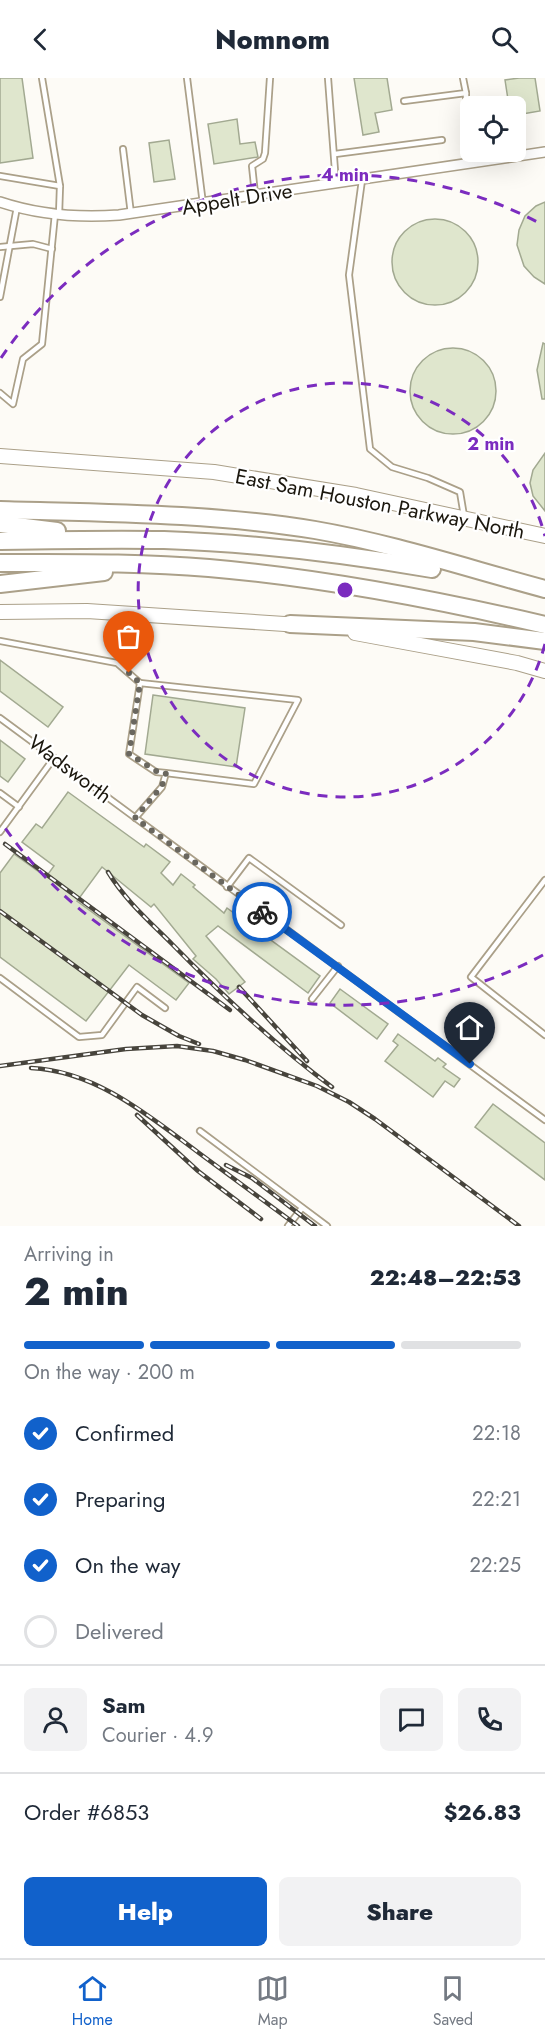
<!DOCTYPE html>
<html lang="en">
<head>
<meta charset="utf-8">
<style>
  :root { --surface:#fff; --page:#f2f2f3; --text:#1f2937; --muted:#747a83; --line:#e0e1e3; --accent:#1161cb }
  body { margin:0; font-family:Jost,sans-serif; background:var(--page); color:var(--text); height:100vh; display:flex; flex-direction:column; font-size:22px; white-space:nowrap }
  * { box-sizing:border-box; margin:0 }
  p { font-size:20px; color:var(--muted) }
  .icon { flex:none; width:33px; height:33px; fill:none; stroke:currentColor; stroke-width:2; stroke-linecap:round; stroke-linejoin:round }
  .map { position:relative; height:1148px; overflow:hidden }
  .side { display:flex; flex-direction:column; background:var(--surface); flex:1 }
  .side>* { flex:none }
  .buttons { position:absolute; left:460px; top:18px; display:grid; gap:12px }
  .buttons a { display:grid; place-items:center; width:66px; height:66px; border-radius:9px; background:var(--surface); box-shadow:0 6px 24px #0002; font-size:30px }
  .pin { position:absolute; display:grid; place-items:center; width:51px; height:51px; color:#fff; margin:-62px -26px; border-radius:50% 50% 50% 0; rotate:-45deg; box-shadow:0 0 6px #0007 }
  .pin .icon { rotate:45deg }
  .courier { position:absolute; display:grid; place-items:center; width:60px; height:60px; margin:-30px; border:4px solid #1161cb; border-radius:50%; background:#fff; color:#222; box-shadow:0 2px 8px #0007 }
  .headline em { font-style:normal; font-weight:800 }
  .headline div { display:flex; flex-direction:column-reverse }
  .headline { display:flex; align-items:center; justify-content:space-between; height:102px; padding:0 24px }
  h1 { font-size:39px; font-weight:800; line-height:45px }
  .bar { display:grid; grid-template-columns:repeat(4,1fr); gap:9px 6px; align-content:center; height:72px; padding:0 24px }
  .bar i { height:8px; border-radius:4px; background:var(--line) }
  .bar .current { background:var(--accent) }
  .bar p { grid-column:span 4 }
  .line { display:flex; align-items:center; gap:15px; padding:0 24px; border-top:2px solid var(--line) }
  .line div { flex:1 }
  .round { display:grid; place-items:center; flex:none; width:63px; height:63px; border-radius:9px; background:var(--page) }
  ol { padding:0 24px; list-style:none }
  li { display:flex; align-items:center; gap:18px; height:66px }
  li p { margin-inline-start:auto }
  li .icon { padding:6px; border-radius:50%; background:var(--accent); color:#fff; stroke-width:4 }
  li:last-child { color:var(--muted) }
  li i { width:33px; height:33px; border:3px solid var(--line); border-radius:50% }
  .primary-button { display:flex; gap:12px; margin-top:auto; padding:12px 24px }
  .primary-button a { flex:1; height:69px; border-radius:9px; background:var(--accent); color:#fff; font-size:24px; font-weight:800; line-height:69px; text-align:center }
  .primary-button a+a { background:var(--page); color:var(--text) }
  header { display:flex; justify-content:space-between; align-items:center; height:78px; padding:0 24px; background:var(--surface); font-size:27px; font-weight:800 }
  .dock { display:flex; justify-content:space-around; align-items:center; height:84px; border-top:2px solid var(--line); background:var(--surface); font-size:16px; color:var(--muted) }
  .dock a { display:grid; justify-items:center; gap:3px }
  .dock .current { color:var(--accent) }
  .map>svg:first-child { display:block }
</style>
</head>
<body>
<header><svg class="icon" aria-label="back" viewBox="0 0 24 24"><path d="M15 5l-7 7 7 7"/></svg>Nomnom<svg class="icon" aria-label="search" viewBox="0 0 24 24"><circle cx="10" cy="10" r="6"/><path d="M15 15l6 6"/></svg></header>
<div class="map">
<svg width="545" height="1148" viewBox="0 0 545 1148">
  <rect width="100%" height="100%" fill="#fdfbf6"/>
  <!-- building -->
  <g fill="#dfe6cd" stroke="#a2a991" stroke-width="1.5">
    <polygon points="0,0 22,0 33,80 0,85"/>
    <polygon points="354,0 387,0 392,32 375,35 379,54 363,57"/>
    <polygon points="519,0 535,0 540,33 516,37 516,28 509,28 505,2"/>
    <polygon points="237,41 240,66 255,64 258,79 214,86 208,46"/>
    <polygon points="169,62 175,101 154,104 149,65"/>
    <polygon points="545,124 545,206 534,199 524,188 517,167 519,152 525,138 536,128"/>
    <circle cx="435" cy="184" r="43"/>
    <polygon points="543,265 545,266 545,321 542,321 537,292"/>
    <circle cx="453" cy="313" r="43"/>
    <polygon points="545,375 545,433 533,418 530,405 533,392"/>
    <polygon points="0,582 63,629 48,649 0,613"/>
    <polygon points="153,617 245,630 236,689 145,676"/>
    <polygon points="0,662 25,681 8,704 0,698"/>
    <polygon points="68,714 144,769 146,766 170,784 161,795 173,807 181,796 195,807 193,809 224,835 227,830 320,898 308,915 218,848 206,858 245,904 229,916 216,901 193,881 196,878 154,826 151,829 102,789 77,823 189,905 176,922 129,887 86,943 0,879 0,795 14,776 46,799 54,788 22,764 36,746 42,750"/>
    <polygon points="340,911 388,946 377,961 330,925"/>
    <polygon points="398,956 435,983 438,980 446,986 443,989 460,1001 454,1009 445,1003 433,1019 385,983 398,967 393,963"/>
    <polygon points="493,1026 545,1065 545,1102 475,1049"/>
  </g>
  <g fill="none" stroke-linecap="round" stroke-linejoin="round">
    <!-- service casing -->
    <g stroke="#aba089" stroke-width="8">
      <g id="service">
        <polyline points="42,0 60,108"/>
        <polyline points="187,0 203,126"/>
        <polyline points="328,0 336,106"/>
        <polyline points="466,15 466,42 471,86"/>
        <polyline points="404,23 466,15 463,0"/>
        <polyline points="123,71 131,136"/>
        <polyline points="335,76 442,62"/>
        <polyline points="0,98 60,108 59,137"/>
        <polyline points="362,102 349,197 370,371 392,389 428,400 460,414 464,438"/>
        <polyline points="255,116 252,88 263,81 265,75 270,0"/>
        <polyline points="0,169 33,166 52,171"/>
        <polyline points="0,219 17,129"/>
        <polyline points="0,315 13,326 23,281 42,266 55,136"/>
        <polyline points="0,563 117,585 140,605"/>
        <polyline points="0,640 545,1042"/>
        <polyline points="0,715 19,729"/>
        <polyline points="135,740 162,709 166,695 254,706 298,622 140,605 129,676 156,694 166,695"/>
        <polyline points="0,754 54,680"/>
        <polyline points="545,802 471,899 545,957"/>
        <polyline points="227,809 249,780 341,847"/>
        <polyline points="0,900 79,959 102,957 137,909 165,930"/>
        <polyline points="312,921 338,888"/>
        <polyline points="200,1053 327,1148"/>
        <polyline points="288,1148 302,1130"/>
      </g>
    </g>
    <!-- minor casing -->
    <g stroke="#aba089" stroke-width="12">
      <path id="minor" d="M0,124c39,13 79,16 119,13l426,-63"/>
    </g>
    <!-- secondary casing -->
    <g stroke="#aba089" stroke-width="16">
      <g id="secondary">
        <polyline points="0,378 214,394 356,417 545,458"/>
        <polyline points="0,534 87,533 300,547"/>
        <polyline points="355,555 517,585 545,593"/>
      </g>
    </g>
    <!-- motorway casing -->
    <g stroke="#aba089" stroke-width="20">
      <g id="motorway">
        <path d="M0,432c105,3 211,3 315,20 76,13 155,39 230,59"/>
        <polyline points="0,446 57,453"/>
        <path d="M0,463c55,-1 110,-2 164,-1 90,3 180,14 268,29"/>
        <path d="M0,485c70,0 140,-1 209,5 114,10 225,31 336,57"/>
        <polyline points="0,506 104,494"/>
        <polyline points="290,546 474,554 545,563"/>
      </g>
    </g>
    <!-- service -->
    <use href="#service" stroke="#fff" stroke-width="4.5"/>
    <!-- minor -->
    <use href="#minor" stroke="#fff" stroke-width="9"/>
    <!-- secondary -->
    <use href="#secondary" stroke="#fff" stroke-width="14"/>
    <!-- motorway -->
    <use href="#motorway" stroke="#fff" stroke-width="16"/>
    <!-- rail casing -->
    <g stroke="#47443c" stroke-width="4.5">
      <g id="rail">
        <polyline points="5,766 230,932"/>
        <path d="M108,794c17,28 41,49 64,72 50,51 102,100 160,143"/>
        <polyline points="0,833 142,937 179,958 199,966"/>
        <polyline points="239,909 307,983"/>
        <polyline points="0,988 126,971 177,968 213,973 245,982 317,1008 349,1024 375,1041 519,1148"/>
        <path d="M31,990c65,3 118,48 168,85 33,24 66,49 99,73"/>
        <polyline points="137,1037 198,1093 261,1141"/>
        <polyline points="226,1087 252,1100 315,1148"/>
      </g>
    </g>
    <!-- rail -->
    <use href="#rail" stroke="#fff" stroke-width="2" stroke-dasharray="7" stroke-linecap="butt"/>
  </g>
  <g fill="none" stroke-linecap="round" stroke-linejoin="round">
    <!-- done -->
    <polyline stroke="#6a675f" stroke-width="6" stroke-dasharray="0 10.8" points="129,595 140,605 129,676 156,693 166,695 162,708 135,740 262,834"/>
    <!-- route -->
    <polyline stroke="#1161cb" stroke-width="8" points="262,834 470,986"/>
  </g>
  <!-- distance rings -->
  <g fill="none" stroke="#7b2cbf" stroke-width="3" stroke-dasharray="10 8">
    <path d="M545 566A207 207 0 1 1 545 458"/>
    <path d="M543 877A415 415 0 0 1 1 744M1 280A415 415 0 0 1 543 147"/>
  </g>
  <g text-anchor="middle" stroke-width="4.5" stroke-linejoin="round" paint-order="stroke">
    <!-- street labels -->
    <g font-size="21" fill="#1b170e" stroke="#fff">
      <text transform="translate(237 121) rotate(-9)" y="7">Appelt Drive</text>
      <text transform="translate(380 426) rotate(11)" y="7">East Sam Houston Parkway North</text>
      <text transform="translate(70 691) rotate(37)" y="7">Wadsworth</text>
    </g>
  </g>
  <circle cx="345" cy="512" r="9" fill="#7b2cbf" stroke="#fff" stroke-width="3"/>
  <g font-size="18" text-anchor="middle" font-weight="bold" fill="#7b2cbf" stroke="#fff" stroke-width="4.5" stroke-linejoin="round" paint-order="stroke">
    <text x="345" y="103">4 min</text>
    <text x="491" y="372">2 min</text>
  </g>
</svg>
<div class="buttons">
<a><svg class="icon" aria-label="locate" viewBox="0 0 24 24"><circle cx="12" cy="12" r="6"/><path d="M12 2v4M12 18v4M2 12h4M18 12h4"/></svg></a>
</div>
<div class="pin" style="left:129px;top:595px;background:#ea580c"><svg class="icon" aria-label="bag" viewBox="0 0 24 24"><path d="M5 8h14l-1 12H6zM9 8a3 3 0 0 1 6 0"/></svg></div>
<div class="pin" style="left:470px;top:986px;background:#1f2937"><svg class="icon" aria-label="home" viewBox="0 0 24 24"><path d="M3 11l9-7 9 7M6 9v11h12V9"/></svg></div>
<div class="courier" style="left:262px;top:834px"><svg class="icon" aria-label="bike" viewBox="0 0 24 24"><circle cx="6" cy="16" r="4"/><circle cx="18" cy="16" r="4"/><path d="M6 16l4-8h5l3 8M10 8l3 8H6M13 5h3"/></svg></div>
</div>
<section class="side">
<div class="headline"><div><h1>2 min</h1><p>Arriving in</p></div><em>22:48–22:53</em></div>
<div class="bar"><i class="current"></i><i class="current"></i><i class="current"></i><i></i><p>On the way · 200 m</p></div>
<ol>
<li><svg class="icon" aria-label="check" viewBox="0 0 24 24"><path d="M5 12l5 5 9-10"/></svg>Confirmed<p>22:18</p></li>
<li><svg class="icon" aria-label="check" viewBox="0 0 24 24"><path d="M5 12l5 5 9-10"/></svg>Preparing<p>22:21</p></li>
<li><svg class="icon" aria-label="check" viewBox="0 0 24 24"><path d="M5 12l5 5 9-10"/></svg>On the way<p>22:25</p></li>
<li><i></i>Delivered</li>
</ol>
<div class="line" style="height:108px"><a class="round"><svg class="icon" aria-label="person" viewBox="0 0 24 24"><circle cx="12" cy="8" r="4"/><path d="M4 21q1-7 8-7t8 7"/></svg></a><div><b>Sam</b><p>Courier · 4.9</p></div><a class="round"><svg class="icon" aria-label="chat" viewBox="0 0 24 24"><path d="M4 5h16v11H9l-5 4z"/></svg></a><a class="round"><svg class="icon" aria-label="phone" viewBox="0 0 24 24"><path d="M5 4h4l2 5-3 2q2 4 5 5l2-3 5 2v4C11 20 4 13 5 4z"/></svg></a></div>
<div class="line" style="height:78px"><div>Order #6853</div><b>$26.83</b></div>
<div class="primary-button"><a>Help</a><a>Share</a></div>
</section>
<nav class="dock">
<a class="current"><svg class="icon" aria-label="home" viewBox="0 0 24 24"><path d="M3 11l9-7 9 7M6 9v11h12V9"/></svg>Home</a>
<a><svg class="icon" aria-label="map" viewBox="0 0 24 24"><path d="M3 6l6-2 6 2 6-2v14l-6 2-6-2-6 2zM9 4v14M15 6v14"/></svg>Map</a>
<a><svg class="icon" aria-label="saved" viewBox="0 0 24 24"><path d="M7 4h10v16l-5-4-5 4z"/></svg>Saved</a>
</nav>
</body>
</html>
